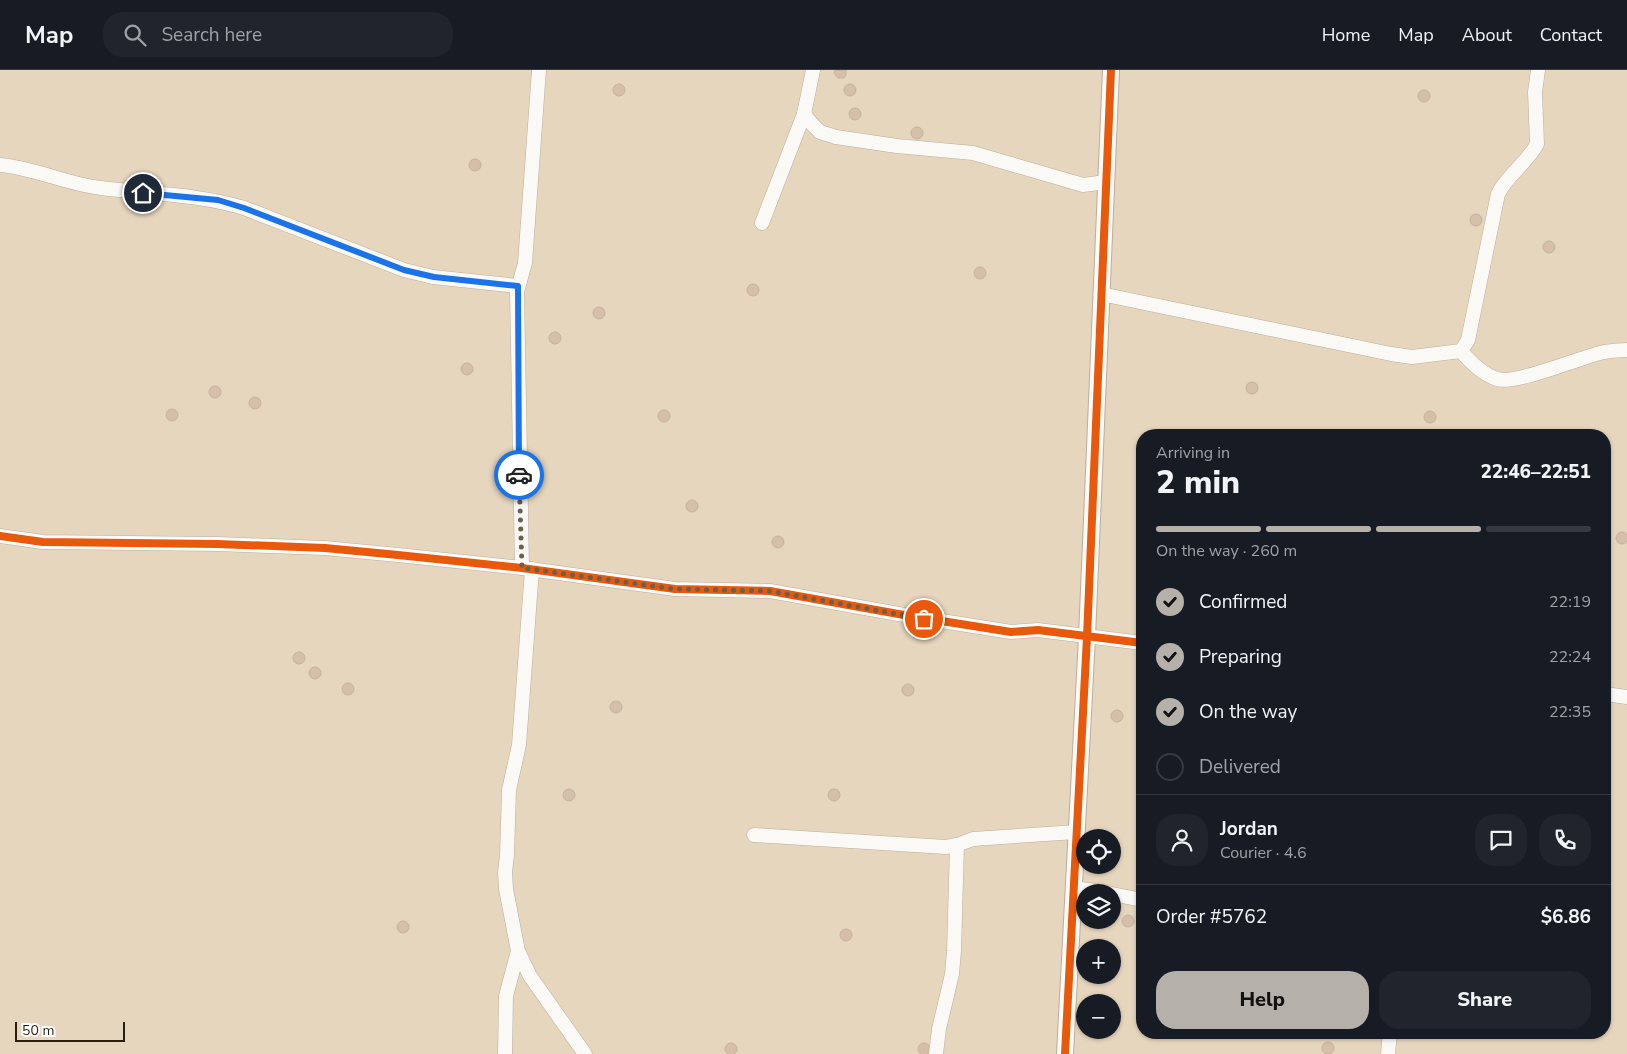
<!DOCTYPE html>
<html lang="en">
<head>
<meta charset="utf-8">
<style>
  :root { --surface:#171b24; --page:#20242c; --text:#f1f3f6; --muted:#9ea1a6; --line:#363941; --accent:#b5b0a9 }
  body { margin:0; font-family:"Nunito Sans",sans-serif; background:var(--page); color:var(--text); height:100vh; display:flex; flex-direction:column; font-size:19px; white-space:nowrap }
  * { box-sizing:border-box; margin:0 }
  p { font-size:16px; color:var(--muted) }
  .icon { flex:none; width:28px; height:28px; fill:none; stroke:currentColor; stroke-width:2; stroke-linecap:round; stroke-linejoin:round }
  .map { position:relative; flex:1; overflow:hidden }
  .sheet { position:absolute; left:1136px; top:359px; width:475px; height:610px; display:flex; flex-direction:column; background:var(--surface); border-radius:20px; box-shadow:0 1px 4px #0004 }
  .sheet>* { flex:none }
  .fabs { position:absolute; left:1076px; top:759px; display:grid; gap:10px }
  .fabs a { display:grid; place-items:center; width:45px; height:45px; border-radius:50%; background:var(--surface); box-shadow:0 1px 4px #0004; font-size:25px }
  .scale { position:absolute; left:15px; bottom:12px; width:110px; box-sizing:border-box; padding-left:5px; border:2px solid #2a1f0d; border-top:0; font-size:14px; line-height:18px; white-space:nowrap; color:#2a1f0d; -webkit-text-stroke:4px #fff; paint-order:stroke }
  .pin { position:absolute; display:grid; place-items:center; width:42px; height:42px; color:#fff; margin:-21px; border:2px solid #fff; border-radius:50%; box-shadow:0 1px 5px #0007 }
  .courier { position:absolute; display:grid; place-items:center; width:50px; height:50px; margin:-25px; border:4px solid #1a73e8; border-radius:50%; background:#fff; color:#222; box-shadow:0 1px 6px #0007 }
  .overview em { font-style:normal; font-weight:800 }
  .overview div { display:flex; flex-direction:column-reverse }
  .overview { display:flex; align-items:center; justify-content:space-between; height:85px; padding:0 20px }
  h1 { font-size:32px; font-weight:800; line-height:38px }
  .bar { display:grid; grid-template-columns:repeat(4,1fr); gap:8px 5px; align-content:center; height:60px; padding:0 20px }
  .bar i { height:6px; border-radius:4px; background:var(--line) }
  .bar .selected { background:var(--accent) }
  .bar p { grid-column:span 4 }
  .line { display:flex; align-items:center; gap:12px; padding:0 20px; border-top:1px solid var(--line) }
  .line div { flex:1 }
  .round { display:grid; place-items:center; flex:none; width:52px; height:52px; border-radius:20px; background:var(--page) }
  ol { padding:0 20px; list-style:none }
  li { display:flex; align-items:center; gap:15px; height:55px }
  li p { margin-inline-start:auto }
  li .icon { padding:5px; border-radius:50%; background:var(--accent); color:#111; stroke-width:4 }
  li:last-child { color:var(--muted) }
  li i { width:28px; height:28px; border:2px solid var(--line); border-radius:50% }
  .button { display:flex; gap:10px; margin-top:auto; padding:10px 20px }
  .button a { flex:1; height:58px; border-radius:20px; background:var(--accent); color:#111; font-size:20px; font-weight:800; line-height:58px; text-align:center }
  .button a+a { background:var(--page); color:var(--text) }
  header { display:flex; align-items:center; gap:30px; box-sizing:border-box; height:70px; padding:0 25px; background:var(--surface); border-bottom:1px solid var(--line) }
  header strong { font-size:24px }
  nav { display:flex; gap:28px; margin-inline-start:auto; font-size:18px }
  .search { width:350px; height:45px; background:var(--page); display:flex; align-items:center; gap:12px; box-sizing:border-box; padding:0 18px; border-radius:20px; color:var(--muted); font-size:19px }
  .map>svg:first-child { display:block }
</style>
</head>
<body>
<header>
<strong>Map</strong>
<div class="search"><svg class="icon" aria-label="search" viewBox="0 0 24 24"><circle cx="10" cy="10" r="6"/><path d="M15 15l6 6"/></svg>Search here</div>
<nav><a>Home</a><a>Map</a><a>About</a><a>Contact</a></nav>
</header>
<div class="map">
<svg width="1627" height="984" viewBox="0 0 1627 984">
  <rect width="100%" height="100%" fill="#e6d6be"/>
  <!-- building -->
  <g fill="#d6bfa9" stroke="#c2b3a2">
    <polygon points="835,0 846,0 846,5 844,8 838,8 834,3"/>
    <circle cx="850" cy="20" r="6"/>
    <circle cx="619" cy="20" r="6"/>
    <circle cx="1424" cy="26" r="6"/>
    <circle cx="855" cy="44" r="6"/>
    <circle cx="917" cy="63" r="6"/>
    <circle cx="475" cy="95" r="6"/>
    <circle cx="1476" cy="150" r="6"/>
    <circle cx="1549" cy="177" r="6"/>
    <circle cx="980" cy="203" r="6"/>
    <circle cx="753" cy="220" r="6"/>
    <circle cx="599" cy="243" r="6"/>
    <circle cx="555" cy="268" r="6"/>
    <circle cx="467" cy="299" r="6"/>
    <circle cx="1252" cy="318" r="6"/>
    <circle cx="215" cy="322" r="6"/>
    <circle cx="255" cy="333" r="6"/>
    <circle cx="172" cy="345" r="6"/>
    <circle cx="664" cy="346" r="6"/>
    <circle cx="1430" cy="347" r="6"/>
    <circle cx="692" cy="436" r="6"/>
    <circle cx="1622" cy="468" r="6"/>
    <circle cx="778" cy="472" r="6"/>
    <circle cx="299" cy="588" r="6"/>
    <circle cx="315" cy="603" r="6"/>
    <circle cx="348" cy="619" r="6"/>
    <circle cx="908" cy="620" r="6"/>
    <circle cx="616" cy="637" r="6"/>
    <circle cx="1117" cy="646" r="6"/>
    <circle cx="569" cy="725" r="6"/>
    <circle cx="834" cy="725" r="6"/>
    <circle cx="1128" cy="851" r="6"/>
    <circle cx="403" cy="857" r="6"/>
    <circle cx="846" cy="865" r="6"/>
    <circle cx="1328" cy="978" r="6"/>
    <circle cx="731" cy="979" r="6"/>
    <circle cx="924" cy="979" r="6"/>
  </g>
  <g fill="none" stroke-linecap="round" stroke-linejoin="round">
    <!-- minor casing -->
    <g stroke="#bbae9b" stroke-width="15">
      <g id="minor">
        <polyline points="804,44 812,54 820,62 836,67 897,76 973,83 1083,115 1106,112"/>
        <path d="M0,95c35,3 66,19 101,23 48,6 97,6 143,20l160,62 29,7 85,9"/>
        <polyline points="762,153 804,44 813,0"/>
        <polyline points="1101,224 1391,284 1412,287 1461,281"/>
        <path d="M1461,281l7,-11 30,-146c9,-19 29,-31 39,-50l-2,-52 3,-22"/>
        <path d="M1461,281c10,12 21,23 36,28 18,6 84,-22 107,-27 7,-1 15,-2 23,-2"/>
        <polyline points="0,466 43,472 217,474 325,478 398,485 522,498 675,519 770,521 904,545 1011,562 1038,560 1142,573"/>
        <polyline points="522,498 517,222 525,193 539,0"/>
        <polyline points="532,499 519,675 509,720 507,785 505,802 506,819 518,881 530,906 585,984"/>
        <polyline points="1605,624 1627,627"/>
        <polyline points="754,765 946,777 957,775 973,769 1076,762"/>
        <polyline points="1073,818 1104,822"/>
        <polyline points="1112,824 1142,830"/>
        <polyline points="505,984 506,926 518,881"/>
        <polyline points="936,984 939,959 952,904 954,881 957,775"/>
        <polyline points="1388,984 1390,962"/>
      </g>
    </g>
    <!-- tertiary casing -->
    <g stroke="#bbae9b" stroke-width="18">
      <polyline id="tertiary" points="1065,984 1087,567 1111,0"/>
    </g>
    <!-- minor -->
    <use href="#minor" stroke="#fbf9f5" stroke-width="14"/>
    <!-- tertiary -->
    <use href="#tertiary" stroke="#fbf9f5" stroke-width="16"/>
    <!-- cycleway casing -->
    <g stroke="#fff" stroke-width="11">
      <g id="cycleway">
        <polyline points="0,466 43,472 217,474 325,478 398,485 522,498 675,519 770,521 904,545 1011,562 1038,560 1142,573"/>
        <polyline points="1065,984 1087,567 1111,0"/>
      </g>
    </g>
    <!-- cycleway -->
    <use href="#cycleway" stroke="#e8590c" stroke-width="8"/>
  </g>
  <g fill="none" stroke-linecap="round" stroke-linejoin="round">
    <!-- done -->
    <polyline stroke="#6c5f4b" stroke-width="5" stroke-dasharray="0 9" points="519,405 522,498 675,519 770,521 924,549"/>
    <!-- route -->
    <polyline stroke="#1a73e8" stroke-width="6" points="143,123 218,130 244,138 404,200 434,207 518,216 519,405"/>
  </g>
</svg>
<div class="fabs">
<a><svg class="icon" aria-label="locate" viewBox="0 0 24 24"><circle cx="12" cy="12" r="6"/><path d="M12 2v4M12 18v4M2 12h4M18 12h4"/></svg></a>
<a><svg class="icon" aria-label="layers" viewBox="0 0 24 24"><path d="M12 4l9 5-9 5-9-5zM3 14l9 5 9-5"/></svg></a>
<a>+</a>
<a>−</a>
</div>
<div class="scale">50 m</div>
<div class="pin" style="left:924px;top:549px;background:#ea580c"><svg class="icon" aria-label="bag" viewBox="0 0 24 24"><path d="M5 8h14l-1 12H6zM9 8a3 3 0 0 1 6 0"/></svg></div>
<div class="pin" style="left:143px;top:123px;background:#1f2937"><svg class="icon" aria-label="home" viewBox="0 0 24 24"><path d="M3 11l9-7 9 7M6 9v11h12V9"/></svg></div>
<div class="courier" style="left:519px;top:405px"><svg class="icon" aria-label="car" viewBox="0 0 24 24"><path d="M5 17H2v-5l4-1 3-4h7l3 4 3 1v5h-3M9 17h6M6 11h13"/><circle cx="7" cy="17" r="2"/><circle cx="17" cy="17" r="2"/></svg></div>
<section class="sheet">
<div class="overview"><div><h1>2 min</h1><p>Arriving in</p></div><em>22:46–22:51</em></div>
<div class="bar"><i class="selected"></i><i class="selected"></i><i class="selected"></i><i></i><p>On the way · 260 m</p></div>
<ol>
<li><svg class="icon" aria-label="check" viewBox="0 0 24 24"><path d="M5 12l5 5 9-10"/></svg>Confirmed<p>22:19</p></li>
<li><svg class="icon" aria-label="check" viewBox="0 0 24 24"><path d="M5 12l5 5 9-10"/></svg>Preparing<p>22:24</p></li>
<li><svg class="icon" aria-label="check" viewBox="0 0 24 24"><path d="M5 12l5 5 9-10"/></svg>On the way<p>22:35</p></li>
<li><i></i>Delivered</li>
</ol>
<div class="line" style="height:90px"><a class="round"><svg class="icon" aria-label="person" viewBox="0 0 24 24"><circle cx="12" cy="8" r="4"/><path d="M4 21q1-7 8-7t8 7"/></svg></a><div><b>Jordan</b><p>Courier · 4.6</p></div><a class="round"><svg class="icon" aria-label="chat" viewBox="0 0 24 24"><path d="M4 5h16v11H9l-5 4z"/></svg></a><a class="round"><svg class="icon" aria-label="phone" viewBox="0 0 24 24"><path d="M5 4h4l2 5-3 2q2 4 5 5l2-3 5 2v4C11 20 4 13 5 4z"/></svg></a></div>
<div class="line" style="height:65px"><div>Order #5762</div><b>$6.86</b></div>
<div class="button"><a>Help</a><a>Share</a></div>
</section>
</div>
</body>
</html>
